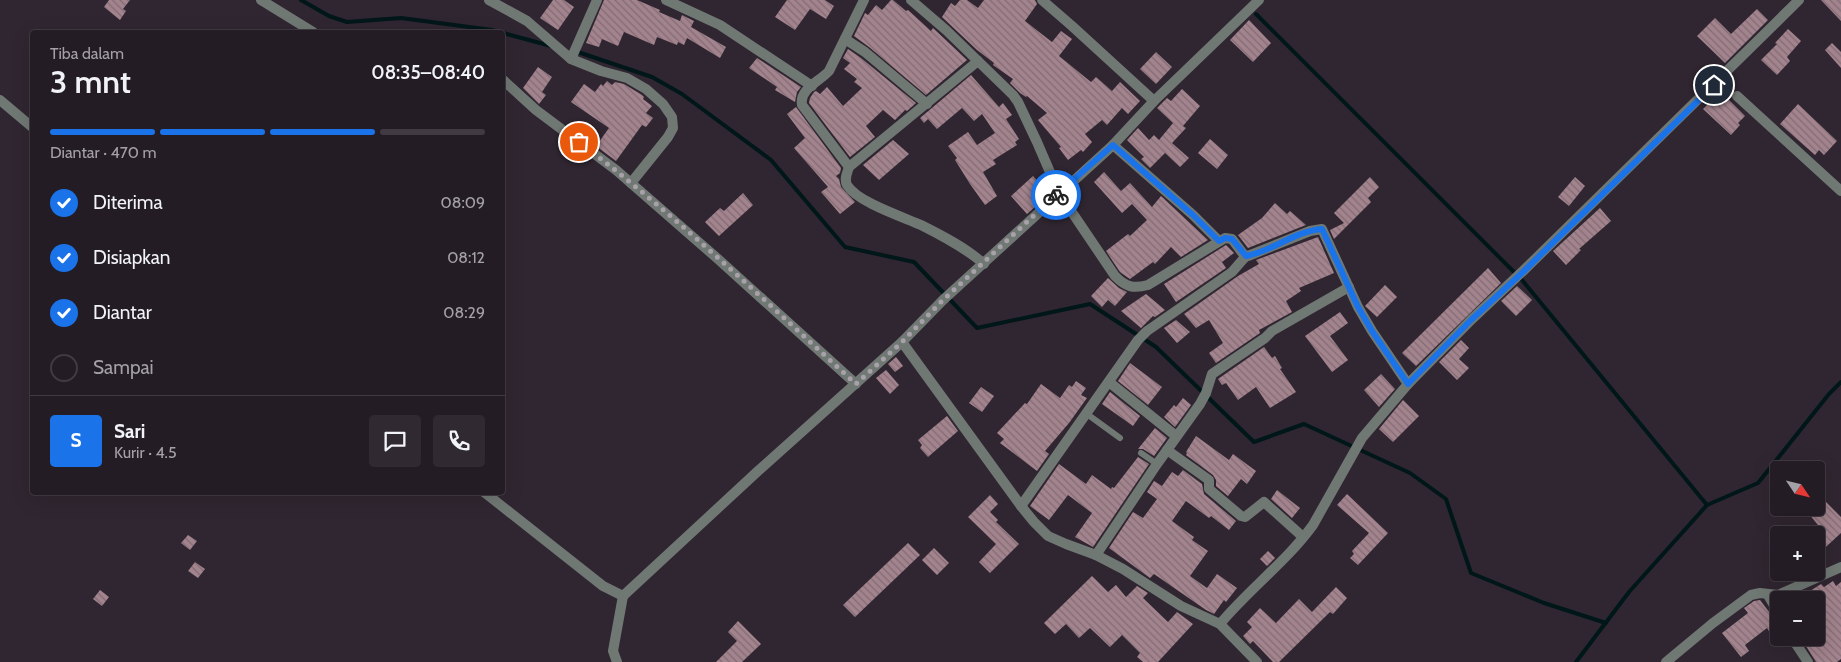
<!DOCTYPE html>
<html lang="id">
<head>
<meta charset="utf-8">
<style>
  :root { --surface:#241c25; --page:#302932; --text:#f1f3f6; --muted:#a3a1a7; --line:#413a42; --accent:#1a73e8 }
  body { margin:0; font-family:Cabin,sans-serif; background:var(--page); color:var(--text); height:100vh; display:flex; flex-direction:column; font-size:19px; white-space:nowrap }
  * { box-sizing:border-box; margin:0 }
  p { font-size:16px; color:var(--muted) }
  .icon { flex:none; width:28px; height:28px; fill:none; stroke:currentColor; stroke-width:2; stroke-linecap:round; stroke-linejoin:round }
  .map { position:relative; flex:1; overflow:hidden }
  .drawer { position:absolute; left:30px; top:30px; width:475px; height:465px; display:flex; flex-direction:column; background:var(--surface); border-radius:5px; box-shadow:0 5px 20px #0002,0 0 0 1px var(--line) }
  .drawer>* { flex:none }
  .needle { width:32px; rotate:125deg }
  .controls { position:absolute; left:1770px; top:461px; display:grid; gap:10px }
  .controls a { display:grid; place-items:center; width:55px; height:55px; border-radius:5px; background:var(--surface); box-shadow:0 5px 20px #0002,0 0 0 1px var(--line); font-size:25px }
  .pin { position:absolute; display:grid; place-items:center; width:42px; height:42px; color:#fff; margin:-21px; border:2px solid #fff; border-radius:50%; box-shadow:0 1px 5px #0007 }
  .courier { position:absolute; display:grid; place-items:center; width:50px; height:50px; margin:-25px; border:4px solid #1a73e8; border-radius:50%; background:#fff; color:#222; box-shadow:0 1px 6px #0007 }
  .summary em { font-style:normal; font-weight:600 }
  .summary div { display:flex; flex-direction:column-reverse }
  .summary { display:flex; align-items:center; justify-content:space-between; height:85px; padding:0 20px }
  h1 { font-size:32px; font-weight:600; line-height:38px }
  .bar { display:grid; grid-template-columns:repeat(4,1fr); gap:8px 5px; align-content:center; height:60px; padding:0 20px }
  .bar i { height:6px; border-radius:4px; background:var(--line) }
  .bar .selected { background:var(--accent) }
  .bar p { grid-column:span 4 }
  .line { display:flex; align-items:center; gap:12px; padding:0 20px; border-top:1px solid var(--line) }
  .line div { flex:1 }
  .round { display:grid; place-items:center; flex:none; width:52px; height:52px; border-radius:5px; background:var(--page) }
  ol { padding:0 20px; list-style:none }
  li { display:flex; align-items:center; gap:15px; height:55px }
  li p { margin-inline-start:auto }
  li .icon { padding:5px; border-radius:50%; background:var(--accent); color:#fff; stroke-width:4 }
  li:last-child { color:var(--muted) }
  li i { width:28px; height:28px; border:2px solid var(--line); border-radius:50% }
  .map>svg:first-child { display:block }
</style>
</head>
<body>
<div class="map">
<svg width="1841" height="662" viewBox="0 0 1841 662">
  <defs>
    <pattern id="building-back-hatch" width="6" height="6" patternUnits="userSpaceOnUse" patternTransform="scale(1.25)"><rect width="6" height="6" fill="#a3838d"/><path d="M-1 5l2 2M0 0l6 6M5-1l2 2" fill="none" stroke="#826d74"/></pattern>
  </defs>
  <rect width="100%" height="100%" fill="#302631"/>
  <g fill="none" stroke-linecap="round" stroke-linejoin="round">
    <!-- stream -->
    <g stroke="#001719" stroke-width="4">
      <polyline points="301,0 329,16 347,22 401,18 492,30 551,46"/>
      <polyline points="1256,14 1522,280 1707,505"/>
      <polyline points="575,51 652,77 682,94 771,160 845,247 914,262 977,328 1090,304 1156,347 1254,442 1304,424 1410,473 1446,499 1471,573 1544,603 1606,623"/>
      <polyline points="1576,662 1629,592 1707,505 1758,483 1829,394 1841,382"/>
    </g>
  </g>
  <!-- building -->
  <g fill="url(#building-back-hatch)">
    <polygon points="109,0 130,0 123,9 126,11 120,20 104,7"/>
    <polygon points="553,0 564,0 574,7 558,30 540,18"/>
    <polygon points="604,0 637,0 660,10 659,12 680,21 682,15 694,21 691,27 726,47 720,58 687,38 684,45 678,42 677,45 657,37 654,45 624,32 618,46 602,39 599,47 586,43"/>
    <polygon points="787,0 825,0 834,6 826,19 810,9 795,30 775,17"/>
    <polygon points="891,0 893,0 906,11 908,10 931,31 933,28 967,60 926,95 869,47 854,36 865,13 868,15 876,5 882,10"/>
    <polygon points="960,0 967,0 978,8 984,0 1035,0 1037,4 1025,21 1052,42 1061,31 1072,39 1059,56 1091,82 1096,77 1112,91 1120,82 1140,101 1128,114 1122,108 1107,125 1102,120 1085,134 1092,142 1083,152 1081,150 1068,160 1059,148 1061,147 1038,120 1047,113 1027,96 1026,97 1020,93 1010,83 1013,79 993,65 994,63 977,50 942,17 951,3 955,6"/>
    <polygon points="1821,0 1841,0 1841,21"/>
    <polygon points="1757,9 1768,20 1725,63 1697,36 1715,18 1731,34"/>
    <polygon points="1249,20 1271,43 1253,62 1230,40"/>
    <polygon points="1788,29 1801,41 1787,57 1790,61 1777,75 1761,60 1777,44 1775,43"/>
    <polygon points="1832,43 1841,52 1841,68 1825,50"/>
    <polygon points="848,49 861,58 916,103 907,111 905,110 895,120 883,110 866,126 875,137 850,157 809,103 810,98 814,92 816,91 820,94 827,87 843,106 862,88 854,82 857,79 844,69 850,63 843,58"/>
    <polygon points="1156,52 1172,67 1156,84 1140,69"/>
    <polygon points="757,58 801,87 797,92 795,102 775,90 777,87 749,68"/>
    <polygon points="538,67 552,77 542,92 546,95 539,104 523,88"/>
    <polygon points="971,75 999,107 1003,103 1012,115 1006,119 1019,139 1015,142 1017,145 993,160 996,164 983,172 997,196 985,205 970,184 955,160 957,158 948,146 968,132 977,145 995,133 982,114 974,121 962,108 937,129 928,119 924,123 920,118"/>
    <polygon points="607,81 612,85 615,82 624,84 642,95 644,97 643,99 652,106 646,113 653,118 646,127 642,125 616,161 596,146 609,128 571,102 584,84 595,92 601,84 603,86"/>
    <polygon points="1182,89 1200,106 1183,126 1186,128 1172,143 1189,158 1180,167 1165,153 1150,168 1141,159 1144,157 1127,140 1138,128 1149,140 1154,135 1159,140 1173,123 1157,108 1167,98 1171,101"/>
    <polygon points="1725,96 1745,116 1738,123 1740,125 1731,135 1703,109 1713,99 1718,103"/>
    <polygon points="1798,104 1837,141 1824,155 1819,150 1815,155 1780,124"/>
    <polygon points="796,107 841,168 840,173 836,176 839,179 841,187 855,202 840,214 821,192 828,187 794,148 805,138 787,114"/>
    <polygon points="1210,139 1228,155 1217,169 1198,153"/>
    <polygon points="893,140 909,154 879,180 863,165"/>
    <polygon points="1104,172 1121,191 1130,183 1152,207 1161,196 1208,240 1181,257 1171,247 1155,264 1153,262 1130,279 1127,277 1120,272 1106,251 1128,234 1130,236 1147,220 1132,204 1122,213 1094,182"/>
    <polygon points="1033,176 1039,183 1042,180 1049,188 1033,201 1036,206 1027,214 1011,196"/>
    <polygon points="1370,177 1379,187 1368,198 1371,202 1334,239 1330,230 1344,223 1334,213"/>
    <polygon points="1575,177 1585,186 1569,206 1558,197"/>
    <polygon points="743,193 753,205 719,236 705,222 720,208 724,211"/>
    <polygon points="1275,203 1287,214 1290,211 1306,225 1248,248 1238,235 1262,218"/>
    <polygon points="1600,208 1611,221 1579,249 1581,250 1566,265 1553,251"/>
    <polygon points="1318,237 1334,273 1299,288 1301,291 1286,301 1292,312 1259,330 1260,333 1216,363 1209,353 1223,343 1209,320 1196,328 1184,314 1238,276 1259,264 1256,260"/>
    <polygon points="1226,245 1234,253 1222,262 1226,268 1176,302 1164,284"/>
    <polygon points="1488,268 1501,283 1416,366 1402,353"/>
    <polygon points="1108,278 1119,288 1127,292 1115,306 1108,300 1102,307 1091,296"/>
    <polygon points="1385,285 1397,297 1377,317 1365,306"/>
    <polygon points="1517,286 1532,300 1516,316 1501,301"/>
    <polygon points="1146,294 1165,310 1155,317 1153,316 1141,328 1121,311"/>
    <polygon points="1340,312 1348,323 1330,336 1348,360 1332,372 1305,336"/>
    <polygon points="1176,320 1190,332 1177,343 1164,328"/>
    <polygon points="1461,340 1469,348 1459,359 1469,368 1457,380 1439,362"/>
    <polygon points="1264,347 1272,358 1275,356 1282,368 1280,369 1296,392 1270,408 1256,387 1238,400 1226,383 1222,385 1218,379"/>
    <polygon points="896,357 903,366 895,372 888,364"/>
    <polygon points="1130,363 1162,387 1148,405 1118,381"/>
    <polygon points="886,370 899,385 890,394 876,378"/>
    <polygon points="1381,374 1395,389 1379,407 1364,390"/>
    <polygon points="1076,381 1086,388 1081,395 1087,398 1069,423 1045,451 1049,454 1037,471 1000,443 1004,439 997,433 1025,403 1027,404 1041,384 1060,398 1069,385 1072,387"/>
    <polygon points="981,387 994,396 982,412 969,403"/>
    <polygon points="1110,392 1140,416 1133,426 1102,404"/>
    <polygon points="1183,398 1191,405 1175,427 1164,417 1174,405 1176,407"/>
    <polygon points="1403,400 1419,416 1393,442 1379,429"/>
    <polygon points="947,416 958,431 928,457 920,448 922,445 918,440"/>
    <polygon points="1155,428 1167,438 1154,456 1143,449 1138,449"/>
    <polygon points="1196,436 1229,460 1233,454 1256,471 1247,484 1241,479 1228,496 1216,486 1216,480 1213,475 1186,455 1187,453 1186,452"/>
    <polygon points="1138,457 1149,464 1093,547 1075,537 1092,513 1068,495 1049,520 1030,506 1059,464 1086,484 1092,475 1111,489 1112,487 1114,488"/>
    <polygon points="1183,470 1202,484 1204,494 1236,521 1229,530 1211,516 1209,518 1186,501 1172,521 1194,537 1192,540 1208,551 1190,576 1207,588 1217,574 1237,588 1226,602 1224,600 1214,614 1206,610 1154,574 1150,578 1109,548 1133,512 1143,518 1157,499 1147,492 1154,481 1162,486 1172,472 1178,476"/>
    <polygon points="1277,490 1300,508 1292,518 1271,499"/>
    <polygon points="1816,492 1841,517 1841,533 1816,556 1816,535 1807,535 1818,525 1804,508 1816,508"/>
    <polygon points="1347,494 1388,533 1358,565 1350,558 1354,554 1352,551 1369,533 1337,505"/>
    <polygon points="990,495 998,504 990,512 998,520 996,522 1019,544 990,573 979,562 996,544 968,517"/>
    <polygon points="188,535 197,541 190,550 181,543"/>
    <polygon points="908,543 920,555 855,617 843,605"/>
    <polygon points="934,548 949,563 937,575 922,560"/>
    <polygon points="1268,551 1275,558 1267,566 1260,559"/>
    <polygon points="195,562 205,569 198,578 188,571"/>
    <polygon points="1092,576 1108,592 1116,585 1126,597 1137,586 1148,593 1143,598 1168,622 1177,612 1193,624 1158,662 1143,662 1137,657 1140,653 1122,635 1110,647 1090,628 1079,638 1066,624 1055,634 1044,623"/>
    <polygon points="1833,581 1836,586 1841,582 1841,659 1837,662 1816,662 1801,638 1816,638 1816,611 1820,609 1810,591 1821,584 1824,587"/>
    <polygon points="1336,587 1347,598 1333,614 1330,612 1279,662 1273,662 1253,641 1250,644 1243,636 1252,627 1247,622 1260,608 1276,623 1299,599 1312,612"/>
    <polygon points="100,590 109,597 102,606 93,599"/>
    <polygon points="1760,600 1779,625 1779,647 1767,628 1745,645 1749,651 1741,657 1722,633 1748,613 1744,608 1754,601"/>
    <polygon points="738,621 761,644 742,662 716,662 737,641 728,632"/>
  </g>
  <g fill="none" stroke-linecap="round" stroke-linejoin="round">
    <!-- lane -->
    <g stroke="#707874" stroke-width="6">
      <polyline points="1087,414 1120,438"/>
      <polyline points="1141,453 1157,464"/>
    </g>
    <!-- street -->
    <g stroke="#707874" stroke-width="10">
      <polyline points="261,0 313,32"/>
      <polyline points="489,0 527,21 571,59 601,71 627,78 646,89 663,104 672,117 673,128 668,137 631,183"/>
      <polyline points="666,0 720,25 812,86"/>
      <path d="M864,0l-35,71c-10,11 -30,18 -27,34l47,62c-2,6 -5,12 -2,18 10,17 56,32 74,40 22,11 45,23 63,39"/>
      <path d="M911,0l35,30 67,65 5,7 19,40 22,51 56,83c11,11 18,13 33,9l77,-47 7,1 12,16 4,1 62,-25 12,-2 36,78 14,24 36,53"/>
      <polyline points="1042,0 1072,26 1154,101"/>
      <polyline points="845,39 865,52 927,104"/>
      <polyline points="571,59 597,0"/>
      <polyline points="502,79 536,110 616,170 718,259 856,384"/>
      <polyline points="1737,96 1841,191"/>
      <polyline points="0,100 32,127"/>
      <polyline points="1113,145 1193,215 1219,241"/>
      <polyline points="849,167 978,61"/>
      <polyline points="902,342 1021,506 1034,522 1048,536 1066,544 1096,555 1123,569 1181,606 1220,624 1257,662"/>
      <polyline points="1109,382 1176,436"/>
      <polyline points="1167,450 1209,480 1209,489 1241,516 1245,517 1264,502 1303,537"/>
      <polyline points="484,492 603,586 623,596"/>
      <polyline points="1021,506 1138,340 1147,331 1232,272 1246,256"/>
      <polyline points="1096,555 1157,464 1200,404 1206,393 1212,374 1265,338 1272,331 1349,287"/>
      <polyline points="1768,595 1779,614"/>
      <polyline points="623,596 758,471 902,342 943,300 1113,145 1154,101 1259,0"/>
      <path d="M1220,624c29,-35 66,-62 93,-99l49,-87 46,-54 63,-64 52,-49 276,-271"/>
      <polyline points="1792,638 1808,662"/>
      <polyline points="617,662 613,651 623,596"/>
      <polyline points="1666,662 1713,623 1751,595 1760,593 1778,595 1841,567"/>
    </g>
  </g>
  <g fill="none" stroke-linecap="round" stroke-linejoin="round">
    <!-- done -->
    <path stroke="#a9a1aa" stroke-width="5" stroke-dasharray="0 9" d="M579,142c98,74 187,160 277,242l46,-42 41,-42 113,-105"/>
    <!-- route -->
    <path stroke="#1a73e8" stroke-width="6" d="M1056,195l57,-50 80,70 26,26 6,-3 7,1 14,17c27,-5 49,-25 76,-27l36,78 14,24 36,53 63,-64 52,-48 191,-187"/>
  </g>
</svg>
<div class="controls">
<a><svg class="needle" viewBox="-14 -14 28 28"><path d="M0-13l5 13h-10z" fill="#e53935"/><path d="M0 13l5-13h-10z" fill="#a3a1a7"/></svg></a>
<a>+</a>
<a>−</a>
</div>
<div class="pin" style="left:579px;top:142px;background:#ea580c"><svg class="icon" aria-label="bag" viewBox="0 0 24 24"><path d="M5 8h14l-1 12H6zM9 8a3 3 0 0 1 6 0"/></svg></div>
<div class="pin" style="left:1714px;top:85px;background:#1f2937"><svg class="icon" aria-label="home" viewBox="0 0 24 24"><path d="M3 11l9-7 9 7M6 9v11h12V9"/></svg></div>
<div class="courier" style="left:1056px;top:195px"><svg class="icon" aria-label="bike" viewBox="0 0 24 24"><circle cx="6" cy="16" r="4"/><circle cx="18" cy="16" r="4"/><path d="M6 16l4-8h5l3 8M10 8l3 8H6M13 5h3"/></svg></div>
<section class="drawer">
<div class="summary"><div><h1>3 mnt</h1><p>Tiba dalam</p></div><em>08:35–08:40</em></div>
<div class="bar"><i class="selected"></i><i class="selected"></i><i class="selected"></i><i></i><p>Diantar · 470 m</p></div>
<ol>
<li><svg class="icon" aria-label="check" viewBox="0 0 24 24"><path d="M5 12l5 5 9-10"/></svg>Diterima<p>08:09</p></li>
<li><svg class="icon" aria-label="check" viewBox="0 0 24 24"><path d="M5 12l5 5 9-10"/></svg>Disiapkan<p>08:12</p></li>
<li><svg class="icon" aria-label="check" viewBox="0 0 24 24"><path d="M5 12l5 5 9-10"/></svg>Diantar<p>08:29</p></li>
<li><i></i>Sampai</li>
</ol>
<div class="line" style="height:90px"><b class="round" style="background:var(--accent);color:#fff">S</b><div><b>Sari</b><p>Kurir · 4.5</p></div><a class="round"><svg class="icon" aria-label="chat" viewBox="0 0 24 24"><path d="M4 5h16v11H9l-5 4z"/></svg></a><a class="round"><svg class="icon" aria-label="phone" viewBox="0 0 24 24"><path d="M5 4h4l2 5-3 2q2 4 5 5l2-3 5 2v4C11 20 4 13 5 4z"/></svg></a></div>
</section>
</div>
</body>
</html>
